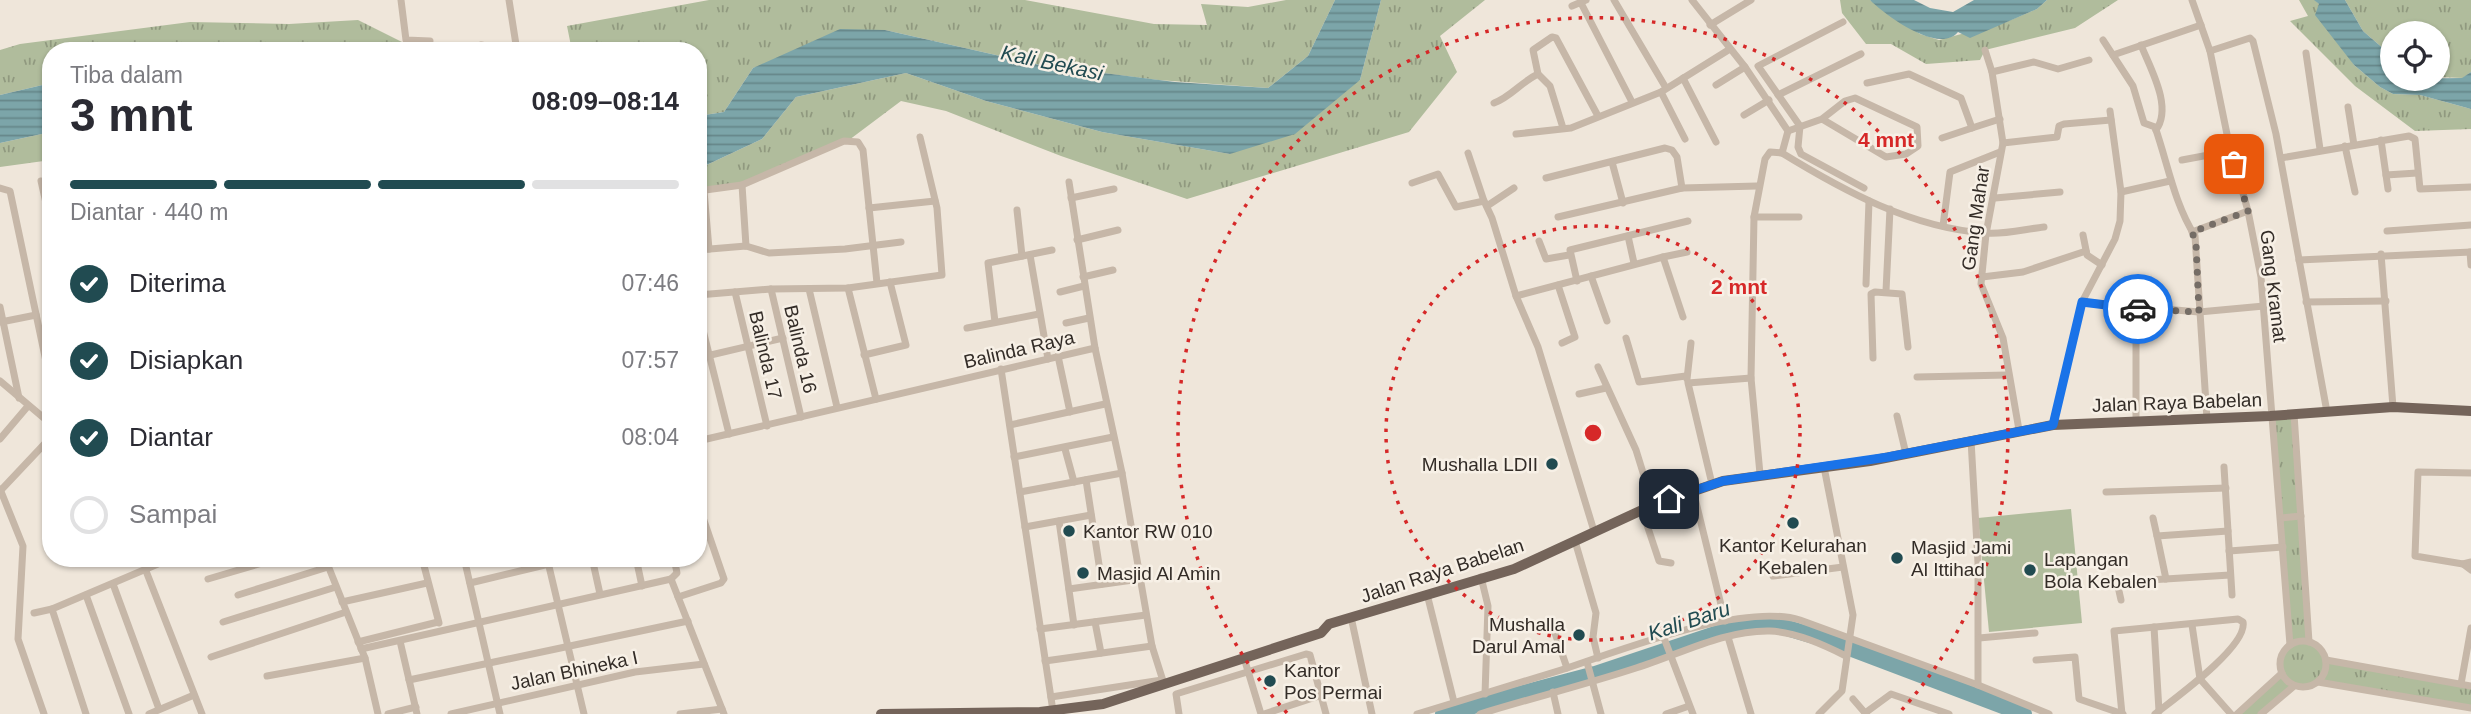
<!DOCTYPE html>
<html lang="id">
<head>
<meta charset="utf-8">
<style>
  :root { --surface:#fff; --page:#f2f2f3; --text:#2b2b33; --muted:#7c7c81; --line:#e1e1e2; --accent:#214b51 }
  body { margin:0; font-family:Arial,sans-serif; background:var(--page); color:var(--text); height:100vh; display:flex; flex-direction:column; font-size:26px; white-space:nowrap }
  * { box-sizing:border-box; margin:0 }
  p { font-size:23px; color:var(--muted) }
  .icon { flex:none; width:38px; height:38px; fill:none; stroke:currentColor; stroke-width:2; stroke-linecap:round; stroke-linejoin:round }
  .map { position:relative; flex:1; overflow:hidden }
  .sheet { position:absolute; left:42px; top:42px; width:665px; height:525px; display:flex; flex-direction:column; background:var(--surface); border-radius:28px; box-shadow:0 2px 5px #0004 }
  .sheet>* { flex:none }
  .controls { position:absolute; left:2380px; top:21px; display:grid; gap:14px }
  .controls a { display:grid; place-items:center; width:70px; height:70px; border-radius:50%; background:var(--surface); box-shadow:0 2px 5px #0004; font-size:35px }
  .pin { position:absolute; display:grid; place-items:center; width:60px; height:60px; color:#fff; margin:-30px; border-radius:14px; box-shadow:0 4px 10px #0006 }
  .courier { position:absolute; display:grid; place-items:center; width:70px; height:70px; margin:-35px; border:5px solid #1a73e8; border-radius:50%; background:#fff; color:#222; box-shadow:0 2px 9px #0007 }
  .headline em { font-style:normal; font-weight:700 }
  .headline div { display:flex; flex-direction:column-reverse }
  .headline { display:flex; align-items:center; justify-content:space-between; height:119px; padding:0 28px }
  h1 { font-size:46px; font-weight:700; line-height:52px }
  .bar { display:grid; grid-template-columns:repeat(4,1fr); gap:10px 7px; align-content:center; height:84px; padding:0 28px }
  .bar i { height:9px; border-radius:5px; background:var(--line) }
  .bar .on { background:var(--accent) }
  .bar p { grid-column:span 4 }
  ol { padding:0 28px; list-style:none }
  li { display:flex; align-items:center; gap:21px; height:77px }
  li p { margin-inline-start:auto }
  li .icon { padding:7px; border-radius:50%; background:var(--accent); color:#fff; stroke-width:4 }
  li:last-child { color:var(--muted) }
  li i { width:38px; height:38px; border:4px solid var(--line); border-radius:50% }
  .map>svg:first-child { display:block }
</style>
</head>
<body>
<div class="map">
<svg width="2471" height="714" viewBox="0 0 2471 714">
  <defs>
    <pattern id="grass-tufts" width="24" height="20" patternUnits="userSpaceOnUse" patternTransform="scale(1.75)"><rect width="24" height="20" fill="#b0bc9c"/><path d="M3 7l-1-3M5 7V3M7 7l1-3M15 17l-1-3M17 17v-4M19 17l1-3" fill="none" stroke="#90997f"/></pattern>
    <pattern id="water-rules" width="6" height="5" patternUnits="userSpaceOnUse" patternTransform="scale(1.75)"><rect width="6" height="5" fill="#7ca5a9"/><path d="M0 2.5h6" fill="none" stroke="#66878a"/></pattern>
  </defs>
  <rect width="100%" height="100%" fill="#efe6da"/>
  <!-- grass -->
  <g fill="url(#grass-tufts)">
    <polygon points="709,0 1025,0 1154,24 1207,25 1201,4 1248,7 1286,0 1335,0 1308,56 1268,88 1158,80 1040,65 885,30 753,68 724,112 698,116 698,51 572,51 567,26"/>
    <polygon points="1381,0 1485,0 1440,36 1457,72 1409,132 1187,199 1061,156 946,111 901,101 849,140 742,185 698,191 698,169 762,139 796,97 906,73 986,101 1102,132 1230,154 1360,80"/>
    <polygon points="1840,0 1870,0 1920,34 1939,40 2006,22 2037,9 2047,0 2118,0 2075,28 1985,50 1980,60 1926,64 1891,44 1866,44 1842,13"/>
    <polygon points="2299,0 2315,0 2319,4 2354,65 2380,87 2393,94 2420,95 2471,109 2471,129 2415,131 2355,86 2290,21 2308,16"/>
    <polygon points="2345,0 2471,0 2471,72 2463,78 2438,77 2438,33 2392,33 2392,56 2363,31"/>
    <polygon points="358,20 420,51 51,51 51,83 0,95 0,50 20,44 190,22 289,24"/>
    <polygon points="51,132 51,160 0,167 0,143"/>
    <polygon points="2294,414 2309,642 2320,649 2326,660 2471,686 2471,709 2318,682 2307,687 2294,686 2261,714 2237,714 2282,673 2283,653 2290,645 2270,416"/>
  </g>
  <!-- park -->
  <polygon fill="#b0bc9c" points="2071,509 2082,623 1989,632 1978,518"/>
  <!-- water -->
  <g fill="url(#water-rules)">
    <polygon points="1335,0 1381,0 1360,80 1295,134 1230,154 1102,132 986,101 906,73 796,97 762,139 698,169 698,116 724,112 753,68 840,29 885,30 1040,65 1175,82 1268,88 1308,56"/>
    <path d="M1870,0h44l16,8 23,4 21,-12h73l-10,9 -67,29 -12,-6c-19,23 -73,-17 -88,-32z"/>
    <polygon points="2314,0 2345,0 2363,31 2392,56 2392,79 2462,78 2471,72 2471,109 2420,95 2393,94 2380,87 2354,65 2315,15 2319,4"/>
    <polygon points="51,83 51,132 0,143 0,95"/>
  </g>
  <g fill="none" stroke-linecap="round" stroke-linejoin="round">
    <!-- river -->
    <polyline stroke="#7ca5a9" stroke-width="16" points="1443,714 1595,674 1742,625 1777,625 1831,641 2024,714"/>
    <!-- minor -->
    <g stroke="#c6b7a8" stroke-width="7">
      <polyline points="401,0 406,40 430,41"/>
      <polyline points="509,0 517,51"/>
      <polyline points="1614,0 1666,88"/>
      <polyline points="1692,0 1745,67 1788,131 1782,153 1770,152 1765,159 1754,217 1751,378 1760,474"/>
      <polyline points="2192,0 2210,51 2229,144 2248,211 2261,277 2290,645"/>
      <polyline points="1581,3 1632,102"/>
      <polyline points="1572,6 1586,0"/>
      <polyline points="1843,22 1758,66 1800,126 1798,147 1801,154 1864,188"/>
      <polyline points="1710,25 1751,0"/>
      <path d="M2103,40l30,46 11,37 11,4c13,37 19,76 40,109l12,183"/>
      <polyline points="481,45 516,51"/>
      <path d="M2141,45c9,23 32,62 15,85"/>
      <polyline points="1985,50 1992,72 2003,143 1986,234 1981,284 2003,338 2019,430"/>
      <polyline points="520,51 566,50"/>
      <polyline points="2210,51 2250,38 2253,41 2276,134 2327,412"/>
      <polyline points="2306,53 2320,149"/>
      <polyline points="2113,55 2201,25"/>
      <polyline points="1992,72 2034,62 2058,69 2089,60"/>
      <polyline points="1683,78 1716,142"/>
      <polyline points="1867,83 1909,74 1961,98 1972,128 2000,119"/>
      <polyline points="1716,85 1745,67"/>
      <polyline points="1661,92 1685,139"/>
      <polyline points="1778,95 1861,54"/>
      <path d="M1494,103c17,-6 27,-21 44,-29"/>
      <polyline points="2348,107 2354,145"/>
      <polyline points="1744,115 1769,100"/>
      <polyline points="1563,128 1550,86 1538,74 1533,50 1552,37 1556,38 1598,116"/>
      <polyline points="1788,131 1822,119 1845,101 1855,98 1917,127 1918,146 1906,154 1886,157 1822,119"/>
      <polyline points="1516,134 1571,128 1661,92 1730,49"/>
      <polyline points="1942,138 1972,128"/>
      <polyline points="2381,140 2388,189"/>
      <polyline points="2003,143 2057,137 2059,126 2064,124 2111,120"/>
      <polyline points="2345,146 2355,192"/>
      <polyline points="1468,153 1484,201 1492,218 1516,296 1538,347 1594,531"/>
      <path d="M1782,153c62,38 130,75 203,80 19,2 40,-4 59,-6"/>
      <polyline points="2281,158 2409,136 2415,139 2420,189 2471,187"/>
      <polyline points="2182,160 2230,151"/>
      <polyline points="1612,162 1623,203"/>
      <polyline points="2386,175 2417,173"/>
      <polyline points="1546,178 1665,148 1672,150 1677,157 1682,188"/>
      <polyline points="41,181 51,225"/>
      <polyline points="1069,182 1095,348"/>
      <polyline points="1412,183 1438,174 1456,207 1484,201"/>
      <polyline points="742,185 746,246"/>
      <polyline points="0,188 10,191 51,385"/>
      <polyline points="698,191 742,185 844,141 858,142 863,150 877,283"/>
      <polyline points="704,191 709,249"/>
      <polyline points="2121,192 2170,181"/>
      <polyline points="1071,198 1114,189"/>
      <polyline points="1995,198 2060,192"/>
      <polyline points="1487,206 1514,188"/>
      <polyline points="869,208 935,201"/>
      <polyline points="1017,210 1022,256"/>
      <polyline points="1558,217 1682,188 1757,186"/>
      <polyline points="1754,217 1799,217"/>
      <polyline points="1943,226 1950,172 2000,152"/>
      <polyline points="2387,231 2471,225"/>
      <polyline points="2192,232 2248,211"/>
      <polyline points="2083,235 2087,255 2102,265"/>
      <polyline points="1628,236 1634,263"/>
      <polyline points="1077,240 1118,230"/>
      <polyline points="1539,241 1546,259 1569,255"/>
      <polyline points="698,250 746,246 769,253 845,249 901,242"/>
      <polyline points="2470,252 2471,265"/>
      <polyline points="2381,254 2393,407"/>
      <polyline points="1030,255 1048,359"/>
      <polyline points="1663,257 1687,252"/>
      <polyline points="2299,260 2471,252"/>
      <polyline points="1591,276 1607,321"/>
      <polyline points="1083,277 1113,270"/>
      <polyline points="1982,277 2023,272 2086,251"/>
      <polyline points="1577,281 1570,250 1688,221"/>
      <polyline points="1866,284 1869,201"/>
      <polyline points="1558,285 1575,337 1562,343"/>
      <polyline points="848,288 876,399"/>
      <polyline points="771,289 801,417"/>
      <polyline points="809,289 837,407"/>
      <polyline points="1886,291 1890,209"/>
      <polyline points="735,292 767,426"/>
      <polyline points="1060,292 1084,286"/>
      <polyline points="698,295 771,289 848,288 942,275 937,208 920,137"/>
      <polyline points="1516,296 1663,257 1683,317"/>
      <polyline points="2082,302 2199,312 2264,306"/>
      <polyline points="2306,302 2386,301"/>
      <polyline points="0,307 19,398"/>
      <polyline points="698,310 729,434"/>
      <polyline points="1,322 36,315"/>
      <polyline points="995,322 988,263 1052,250"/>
      <polyline points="1066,323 1089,318"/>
      <polyline points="967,328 1039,314"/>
      <polyline points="2136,335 2136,421"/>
      <polyline points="1626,338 1639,382 1686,376"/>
      <polyline points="864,355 906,345 890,282"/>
      <polyline points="1058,356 1070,412"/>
      <polyline points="698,358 783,338"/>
      <polyline points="1873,358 1871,294 1875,292 1902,294 1908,347"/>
      <polyline points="1598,367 1636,450 1653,505"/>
      <polyline points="1001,369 1053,711"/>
      <polyline points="1917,377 2007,375"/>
      <polyline points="1687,379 1691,343"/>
      <polyline points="0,381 51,424"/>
      <polyline points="1579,394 1606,388"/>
      <polyline points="2294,414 2309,642"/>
      <polyline points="1897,416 1906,454"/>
      <polyline points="1010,425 1105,404"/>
      <polyline points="2053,425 2082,302 2115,239 2120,221 2121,192 2110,111"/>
      <polyline points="0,439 28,406"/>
      <polyline points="1971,440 1978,563 1978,685"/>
      <polyline points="698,441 1095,348 1122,473 1152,646 1164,684"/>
      <polyline points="1065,449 1074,482"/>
      <polyline points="1014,457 1113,437"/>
      <polyline points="698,465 698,479"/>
      <polyline points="2224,467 2232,595"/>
      <polyline points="1086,480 1102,584"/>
      <polyline points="1712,484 1688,383 1751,378"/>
      <polyline points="0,489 23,546 18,639 44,714"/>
      <polyline points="1,490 51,437"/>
      <polyline points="1693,490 1725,621"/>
      <polyline points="1020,492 1122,473"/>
      <polyline points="2106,492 2226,488"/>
      <polyline points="1642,510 1659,561 1671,563"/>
      <polyline points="2153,518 2157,536"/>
      <polyline points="2281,518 2301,516"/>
      <polyline points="1059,521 1074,625"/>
      <polyline points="1025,527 1091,515"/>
      <polyline points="1575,541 1596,613 1593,637 1598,658"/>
      <polyline points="2229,551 2283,547"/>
      <polyline points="325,558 365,658 378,714"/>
      <polyline points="422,558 439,623"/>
      <polyline points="464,558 500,714"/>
      <polyline points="547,558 584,714"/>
      <polyline points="592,558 600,594"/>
      <polyline points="636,558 642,586"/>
      <polyline points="2471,562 2463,564 2471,570"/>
      <polyline points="327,564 352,558"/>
      <polyline points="2463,564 2415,556 2418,472 2471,473"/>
      <polyline points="146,571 202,714"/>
      <polyline points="1773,576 1843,567"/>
      <polyline points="1481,577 1488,606 1485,694"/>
      <polyline points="208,579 279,558"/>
      <polyline points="671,579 724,714"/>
      <polyline points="671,579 677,573 674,558"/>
      <polyline points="2166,579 2157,536 2228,531"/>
      <polyline points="470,583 549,564"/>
      <polyline points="113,584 159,709"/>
      <polyline points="1069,589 1140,579"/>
      <polyline points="1427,594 1454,702"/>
      <polyline points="86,595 129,714"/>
      <polyline points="238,595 328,567"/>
      <polyline points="678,597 721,583 724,579 698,503"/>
      <polyline points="2121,600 2117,582 2230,575"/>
      <polyline points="342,602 427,583"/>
      <polyline points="34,613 52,609"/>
      <polyline points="1351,617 1372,714"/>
      <polyline points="223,622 336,587"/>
      <polyline points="1095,622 1101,653"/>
      <polyline points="2192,625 2200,679 2231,714"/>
      <polyline points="2154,627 2159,711"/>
      <polyline points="1040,629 1146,615"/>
      <polyline points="1554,630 1567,668"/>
      <polyline points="1728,637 1751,714"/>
      <polyline points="1664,638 1693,714"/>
      <polyline points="1979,638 2035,633"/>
      <polyline points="400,641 417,714"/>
      <circle cx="2303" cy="664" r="23"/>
      <polyline points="358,642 438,622"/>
      <polyline points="361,649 671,579"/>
      <polyline points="211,657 346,612"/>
      <polyline points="1244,658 1261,714"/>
      <polyline points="2036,660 2075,657 2079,699 2123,714"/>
      <polyline points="2326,660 2471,686"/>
      <polyline points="1045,661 1152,646"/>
      <polyline points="1587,662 1601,714"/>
      <polyline points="267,676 365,658"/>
      <polyline points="409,680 688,621"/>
      <polyline points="2318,682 2471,708"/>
      <polyline points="2461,684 2471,628"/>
      <polyline points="1553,692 1558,714"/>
      <polyline points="1051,697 1162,680"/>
      <polyline points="1853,699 1866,714"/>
      <polyline points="1865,713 1891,694 1949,714"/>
      <polyline points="86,714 52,609 172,558"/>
      <polyline points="149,714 194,695"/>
      <polyline points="388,714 416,707"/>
      <polyline points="451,714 635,672 704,664"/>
      <polyline points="680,714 722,709"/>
      <polyline points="1179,714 1176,694 1306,654 1310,655 1326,714"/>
      <polyline points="1264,714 1322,695"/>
      <path d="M1417,714c48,-15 96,-29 144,-44 58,-19 181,-68 239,-50l178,65 71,29"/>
      <path d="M1480,714c52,-16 104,-29 156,-46 43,-13 87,-38 134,-37 26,1 54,14 76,25"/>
      <polyline points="1666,714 1689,706"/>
      <polyline points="1819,714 1842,691 1853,615 1824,467"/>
      <path d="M2122,714l-8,-83 124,-12 5,3c5,24 -69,77 -88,92"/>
      <polyline points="2237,714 2282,673"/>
      <polyline points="2261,714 2294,686"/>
    </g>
    <!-- primary -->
    <polyline stroke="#74645a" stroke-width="10" points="881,714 1040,712 1103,704 1321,633 1329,624 1514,569 1653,505 1723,481 1870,461 2053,425 2270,416 2393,407 2471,411"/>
  </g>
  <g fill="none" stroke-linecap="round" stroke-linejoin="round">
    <!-- done -->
    <polyline stroke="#756d66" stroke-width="7" stroke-dasharray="0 12.6" points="2138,309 2199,312 2196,243 2192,232 2248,211 2234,164"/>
    <!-- route -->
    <polyline stroke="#1a73e8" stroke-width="9" points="1669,499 1723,481 1888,457 2053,425 2082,302 2138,309"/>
  </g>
  <!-- distance rings -->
  <g fill="none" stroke="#d62828" stroke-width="3.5" stroke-dasharray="3.5 7">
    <circle cx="1593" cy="433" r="207"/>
    <path d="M1287 713A415 415 0 1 1 1899 713"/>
  </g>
  <!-- markers -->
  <g fill="#214b51" stroke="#f7f0e6" stroke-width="2.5">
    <circle cx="1552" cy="464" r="7"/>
    <circle cx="1793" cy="523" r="7"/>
    <circle cx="1069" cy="531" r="7"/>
    <circle cx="1897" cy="558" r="7"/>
    <circle cx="2030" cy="570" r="7"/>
    <circle cx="1083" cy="573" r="7"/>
    <circle cx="1579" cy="635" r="7"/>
    <circle cx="1270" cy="681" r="7"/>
  </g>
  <g text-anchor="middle" stroke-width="5" stroke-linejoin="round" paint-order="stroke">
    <!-- street labels -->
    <g font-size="19" fill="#332c27" stroke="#f7f0e6">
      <text transform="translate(1975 218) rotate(-82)" y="7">Gang Mahar</text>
      <text transform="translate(2274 286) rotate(83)" y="7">Gang Kramat</text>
      <text transform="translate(801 349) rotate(77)" y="7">Balinda 16</text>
      <text transform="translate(1019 349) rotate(-13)" y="7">Balinda Raya</text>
      <text transform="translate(766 355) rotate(77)" y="7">Balinda 17</text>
      <text transform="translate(2177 402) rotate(-2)" y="7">Jalan Raya Babelan</text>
      <text transform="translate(1442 570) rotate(-18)" y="7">Jalan Raya Babelan</text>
      <text transform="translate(574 670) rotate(-12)" y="7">Jalan Bhineka I</text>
    </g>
    <!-- poi labels -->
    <g font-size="19" fill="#332c27" stroke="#f7f0e6" text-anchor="start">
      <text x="1538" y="471" text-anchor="end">Mushalla LDII</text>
      <text x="1083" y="538">Kantor RW 010</text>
      <text x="1793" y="552" text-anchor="middle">Kantor Kelurahan<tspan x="1793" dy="22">Kebalen</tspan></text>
      <text x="1911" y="554">Masjid Jami<tspan x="1911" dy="22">Al Ittihad</tspan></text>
      <text x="2044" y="566">Lapangan<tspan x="2044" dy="22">Bola Kebalen</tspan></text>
      <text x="1097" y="580">Masjid Al Amin</text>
      <text x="1565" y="631" text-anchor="end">Mushalla<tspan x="1565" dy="22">Darul Amal</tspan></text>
      <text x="1284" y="677">Kantor<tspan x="1284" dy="22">Pos Permai</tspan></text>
    </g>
    <!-- water labels -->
    <g font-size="21" font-style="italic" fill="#214b51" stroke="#f7f0e6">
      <text transform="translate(1052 63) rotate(12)" y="7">Kali Bekasi</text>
      <text transform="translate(1689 621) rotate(-18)" y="7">Kali Baru</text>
    </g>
  </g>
  <circle cx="1593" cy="433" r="10" fill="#d62828" stroke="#f7f0e6" stroke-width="3.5"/>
  <g font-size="21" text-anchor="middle" font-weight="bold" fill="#d62828" stroke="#f7f0e6" stroke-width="5" stroke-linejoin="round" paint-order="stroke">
    <text x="1886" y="147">4 mnt</text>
    <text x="1739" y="294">2 mnt</text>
  </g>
</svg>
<div class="controls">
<a><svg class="icon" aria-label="locate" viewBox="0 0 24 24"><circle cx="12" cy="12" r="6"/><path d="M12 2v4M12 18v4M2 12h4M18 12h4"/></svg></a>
</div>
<div class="pin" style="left:2234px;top:164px;background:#ea580c"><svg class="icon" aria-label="bag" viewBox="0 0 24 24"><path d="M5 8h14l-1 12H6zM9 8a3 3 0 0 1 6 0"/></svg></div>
<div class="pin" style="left:1669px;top:499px;background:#1f2937"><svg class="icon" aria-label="home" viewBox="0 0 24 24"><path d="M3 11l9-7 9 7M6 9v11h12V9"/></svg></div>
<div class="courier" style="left:2138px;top:309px"><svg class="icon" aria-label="car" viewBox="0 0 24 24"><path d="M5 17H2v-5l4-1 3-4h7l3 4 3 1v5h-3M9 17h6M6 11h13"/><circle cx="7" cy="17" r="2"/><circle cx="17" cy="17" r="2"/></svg></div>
<section class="sheet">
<div class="headline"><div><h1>3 mnt</h1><p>Tiba dalam</p></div><em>08:09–08:14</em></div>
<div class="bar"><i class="on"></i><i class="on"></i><i class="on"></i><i></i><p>Diantar · 440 m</p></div>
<ol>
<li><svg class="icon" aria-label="check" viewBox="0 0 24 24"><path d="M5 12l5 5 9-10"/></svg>Diterima<p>07:46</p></li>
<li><svg class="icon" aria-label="check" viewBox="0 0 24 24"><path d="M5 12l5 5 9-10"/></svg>Disiapkan<p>07:57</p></li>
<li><svg class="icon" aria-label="check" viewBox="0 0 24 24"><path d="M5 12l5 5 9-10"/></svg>Diantar<p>08:04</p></li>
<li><i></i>Sampai</li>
</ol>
</section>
</div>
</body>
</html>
